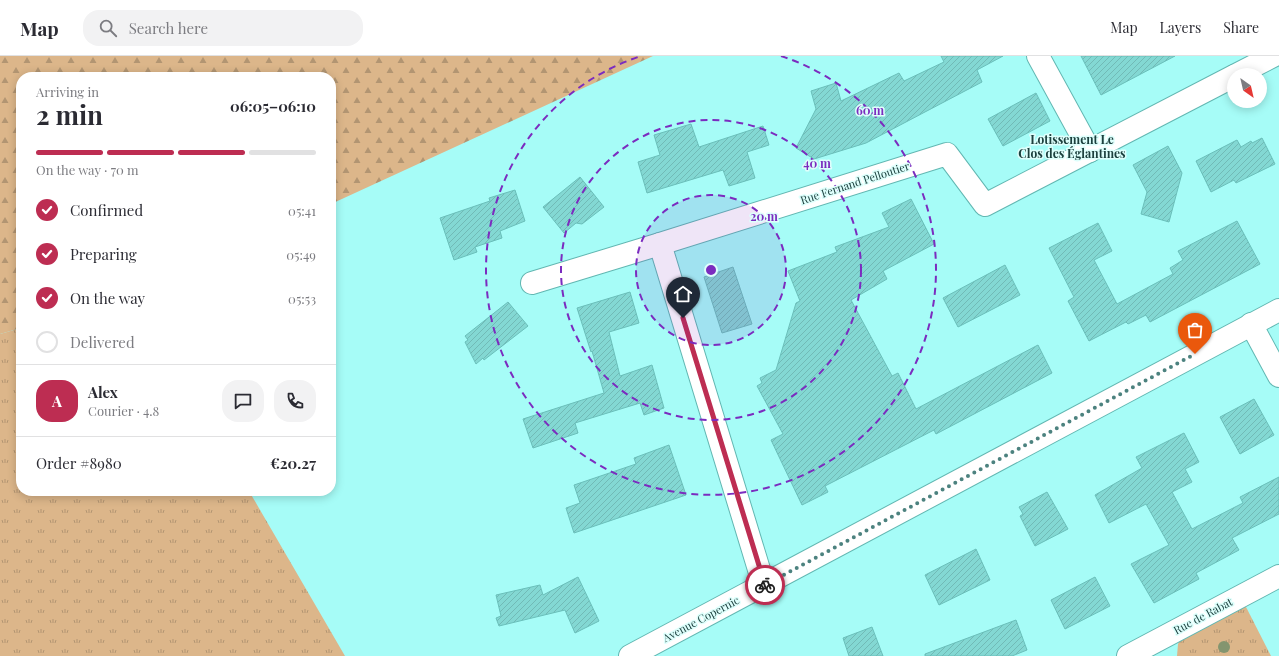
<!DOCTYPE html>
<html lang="en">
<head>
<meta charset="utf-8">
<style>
  :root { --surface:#fff; --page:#f2f2f3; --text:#2b2b33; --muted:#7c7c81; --line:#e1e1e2; --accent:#bd2d52 }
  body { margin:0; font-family:"Playfair Display",serif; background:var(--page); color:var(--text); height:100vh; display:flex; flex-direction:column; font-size:15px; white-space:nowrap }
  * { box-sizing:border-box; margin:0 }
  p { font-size:13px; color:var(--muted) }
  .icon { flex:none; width:22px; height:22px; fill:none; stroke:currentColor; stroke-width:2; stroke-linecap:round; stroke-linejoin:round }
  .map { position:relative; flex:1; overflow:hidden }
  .details { position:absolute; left:16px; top:16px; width:320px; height:424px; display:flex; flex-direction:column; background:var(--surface); border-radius:16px; box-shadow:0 2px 10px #0003 }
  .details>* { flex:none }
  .needle { width:26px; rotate:146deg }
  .buttons { position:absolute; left:1227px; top:12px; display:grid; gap:8px }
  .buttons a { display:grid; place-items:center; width:40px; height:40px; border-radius:50%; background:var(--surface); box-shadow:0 2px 10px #0003; font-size:20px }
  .pin { position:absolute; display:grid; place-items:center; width:34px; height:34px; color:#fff; margin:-41px -17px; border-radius:50% 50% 50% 0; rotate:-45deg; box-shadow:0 0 4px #0007 }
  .pin .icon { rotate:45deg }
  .courier { position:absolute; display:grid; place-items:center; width:40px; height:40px; margin:-20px; border:3px solid #bd2d52; border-radius:50%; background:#fff; color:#222; box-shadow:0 1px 5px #0007 }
  .summary em { font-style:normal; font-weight:700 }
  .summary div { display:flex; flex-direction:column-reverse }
  .summary { display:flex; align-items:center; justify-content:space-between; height:68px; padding:0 20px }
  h1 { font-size:26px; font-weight:700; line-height:30px }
  .bar { display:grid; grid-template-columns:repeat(4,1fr); gap:6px 4px; align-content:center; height:48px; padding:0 20px }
  .bar i { height:5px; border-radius:3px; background:var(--line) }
  .bar .active { background:var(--accent) }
  .bar p { grid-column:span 4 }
  .line { display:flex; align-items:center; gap:10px; padding:0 20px; border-top:1px solid var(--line) }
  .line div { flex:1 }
  .round { display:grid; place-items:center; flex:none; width:42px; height:42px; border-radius:16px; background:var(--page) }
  ol { padding:0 20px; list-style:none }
  li { display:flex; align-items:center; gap:12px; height:44px }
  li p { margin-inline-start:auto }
  li .icon { padding:4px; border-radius:50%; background:var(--accent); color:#fff; stroke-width:4 }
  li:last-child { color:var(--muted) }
  li i { width:22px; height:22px; border:2px solid var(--line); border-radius:50% }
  header { display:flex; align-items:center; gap:24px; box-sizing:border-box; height:56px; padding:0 20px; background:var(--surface); border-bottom:1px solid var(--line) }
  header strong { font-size:19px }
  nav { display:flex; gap:22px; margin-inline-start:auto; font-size:14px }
  .search { width:280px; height:36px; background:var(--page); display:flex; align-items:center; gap:10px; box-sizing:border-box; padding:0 14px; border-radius:16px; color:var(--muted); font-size:15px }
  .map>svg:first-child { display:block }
</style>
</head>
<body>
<header>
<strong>Map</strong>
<div class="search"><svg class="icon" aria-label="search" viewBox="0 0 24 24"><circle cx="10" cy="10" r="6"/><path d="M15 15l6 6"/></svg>Search here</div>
<nav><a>Map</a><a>Layers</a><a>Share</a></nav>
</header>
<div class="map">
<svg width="1279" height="600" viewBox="0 0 1279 600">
  <defs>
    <pattern id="grass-tufts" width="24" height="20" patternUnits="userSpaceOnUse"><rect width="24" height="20" fill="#dcb68a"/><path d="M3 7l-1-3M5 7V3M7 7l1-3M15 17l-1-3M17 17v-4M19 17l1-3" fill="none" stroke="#b29572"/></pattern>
    <pattern id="forest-firs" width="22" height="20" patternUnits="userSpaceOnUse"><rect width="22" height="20" fill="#dcb68a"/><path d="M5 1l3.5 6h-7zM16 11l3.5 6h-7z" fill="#b29572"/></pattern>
    <pattern id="building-hatch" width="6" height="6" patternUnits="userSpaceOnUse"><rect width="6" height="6" fill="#83d8d3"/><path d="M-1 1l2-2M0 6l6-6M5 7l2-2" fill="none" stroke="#71bab6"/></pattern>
  </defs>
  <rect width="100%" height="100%" fill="#a6fcf7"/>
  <!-- grass -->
  <g fill="url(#grass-tufts)">
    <polygon points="21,272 21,435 249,435 345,600 0,600 0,278"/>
    <polygon points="1245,549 1271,600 1177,600 1178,588 1180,584"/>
  </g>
  <!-- forest -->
  <polygon fill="url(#forest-firs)" points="0,0 653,0 331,148 331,21 21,21 21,272 0,278"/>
  <!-- building -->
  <g fill="url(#building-hatch)" stroke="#6abfba">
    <polygon points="941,0 1003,0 977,14 982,26 866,87 814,103 796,92 816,53 811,35 836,27 841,45 899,17 904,25 944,6"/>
    <polygon points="1081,0 1175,0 1101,39"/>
    <polygon points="1036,37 1050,65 1003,90 988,63"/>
    <polygon points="691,68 699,91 763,70 769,89 747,96 755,122 729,130 723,114 647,137 638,106 660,99 654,79"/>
    <polygon points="1262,82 1275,108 1236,127 1234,124 1211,136 1196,105 1237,84 1241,91 1251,85 1252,87"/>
    <polygon points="1168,90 1182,117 1169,166 1141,158 1147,136 1133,109"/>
    <polygon points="580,121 604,151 582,168 576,167 564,177 543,151"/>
    <polygon points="515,134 525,165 500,175 502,182 475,191 477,196 454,204 440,162 490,145 489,142"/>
    <polygon points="911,143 934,188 883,215 887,223 851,244 892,320 898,317 916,353 1038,289 1052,317 936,378 934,374 825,430 828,436 802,449 771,384 783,378 757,330 762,327 760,322 776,314 796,247 800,245 788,215 837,196 835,191 889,171 882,157"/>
    <polygon points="1237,165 1260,208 1150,266 1146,259 1128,268 1126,266 1089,285 1068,245 1074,241 1049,192 1098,167 1112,195 1094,204 1117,248 1173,218 1170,212 1183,204 1178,195"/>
    <polygon points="1005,209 1020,239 958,271 943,242"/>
    <polygon points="733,211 752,268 722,277 704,221"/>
    <polygon points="630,236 639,267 609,276 620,320 652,309 664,352 644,359 640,347 575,367 578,377 533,392 523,363 604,337 592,295 591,296 577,252"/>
    <polygon points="508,246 528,270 484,304 483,302 476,308 465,286 468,284 465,280"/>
    <polygon points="1254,343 1274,379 1240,398 1220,361"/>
    <polygon points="1184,377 1199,406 1185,413 1192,426 1172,436 1192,473 1243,447 1240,441 1279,421 1279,458 1232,482 1239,494 1196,517 1199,523 1154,547 1131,508 1169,489 1146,448 1109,467 1095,439 1142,412 1136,401"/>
    <polygon points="669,389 686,439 574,477 566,452 580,447 574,429 636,408 634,402"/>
    <polygon points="1047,436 1068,473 1035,490 1020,460 1023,458 1019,451"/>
    <polygon points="976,493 990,524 939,549 925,519"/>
    <polygon points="578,521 599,565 575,577 565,554 499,570 496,562 501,560 496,539 540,529 543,539"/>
    <polygon points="1095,521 1110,550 1065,573 1051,544"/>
    <polygon points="1016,564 1027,594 1012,600 925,600 925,598"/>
    <polygon points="872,571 883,600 849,600 843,582"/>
  </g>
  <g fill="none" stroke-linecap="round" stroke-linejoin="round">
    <!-- minor casing -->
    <g stroke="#62b7b2" stroke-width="24">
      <g id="minor">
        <polyline points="1038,0 1090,95"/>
        <polyline points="1236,19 1273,0"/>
        <polyline points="532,227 660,188"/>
        <polyline points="1251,268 1279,320"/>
        <polyline points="764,530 660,188 947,98 985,149 1234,20"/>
        <polyline points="630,600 1279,254"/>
        <polyline points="1128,600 1279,520"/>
      </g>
    </g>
    <!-- minor -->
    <use href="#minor" stroke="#fff" stroke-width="22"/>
  </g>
  <!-- trees -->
  <circle fill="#84956f" cx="1224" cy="591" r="6"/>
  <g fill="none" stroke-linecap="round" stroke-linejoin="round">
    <!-- done -->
    <polyline stroke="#4c827f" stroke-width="4" stroke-dasharray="0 7.2" points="765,529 1195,298"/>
    <!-- route -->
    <polyline stroke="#bd2d52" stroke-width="5" points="683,262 765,529"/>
  </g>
  <!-- distance rings -->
  <circle cx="711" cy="214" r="75" fill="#7b2cbf" fill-opacity=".12"/>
  <g fill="none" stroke="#7b2cbf" stroke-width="2" stroke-dasharray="7 5">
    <circle cx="711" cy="214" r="75"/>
    <circle cx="711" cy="214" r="150"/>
    <path d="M781 0A225 225 0 1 1 641 0"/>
  </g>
  <g text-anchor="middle" stroke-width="3" stroke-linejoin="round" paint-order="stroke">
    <!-- street labels -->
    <g font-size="11" fill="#1c403e" stroke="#defffc">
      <text transform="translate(855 127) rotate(-18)" y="4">Rue Fernand Pelloutier</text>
      <text transform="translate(1203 560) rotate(-28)" y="4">Rue de Rabat</text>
      <text transform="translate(701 563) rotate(-28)" y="4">Avenue Copernic</text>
    </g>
    <!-- neighbourhood labels -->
    <g font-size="12" font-weight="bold" fill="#1c403e" stroke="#defffc">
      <text x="1072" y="88">Lotissement Le<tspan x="1072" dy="14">Clos des Églantines</tspan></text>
    </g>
  </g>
  <circle cx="711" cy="214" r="6" fill="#7b2cbf" stroke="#defffc" stroke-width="2"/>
  <g font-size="12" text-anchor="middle" font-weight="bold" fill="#7b2cbf" stroke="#defffc" stroke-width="3" stroke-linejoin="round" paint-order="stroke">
    <text x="870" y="59">60 m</text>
    <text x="817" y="112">40 m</text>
    <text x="764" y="165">20 m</text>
  </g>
</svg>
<div class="buttons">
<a><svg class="needle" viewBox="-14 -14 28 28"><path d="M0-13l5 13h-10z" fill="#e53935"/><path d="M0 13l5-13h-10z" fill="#7c7c81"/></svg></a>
</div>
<div class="pin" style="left:1195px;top:298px;background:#ea580c"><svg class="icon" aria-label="bag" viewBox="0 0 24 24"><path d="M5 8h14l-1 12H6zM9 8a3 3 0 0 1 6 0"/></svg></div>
<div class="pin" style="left:683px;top:262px;background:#1f2937"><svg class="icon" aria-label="home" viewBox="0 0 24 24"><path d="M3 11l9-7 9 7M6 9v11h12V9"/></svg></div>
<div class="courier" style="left:765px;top:529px"><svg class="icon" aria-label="bike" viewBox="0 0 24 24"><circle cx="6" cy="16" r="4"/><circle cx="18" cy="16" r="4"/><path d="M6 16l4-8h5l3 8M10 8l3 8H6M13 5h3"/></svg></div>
<section class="details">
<div class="summary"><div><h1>2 min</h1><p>Arriving in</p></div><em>06:05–06:10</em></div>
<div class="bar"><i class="active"></i><i class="active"></i><i class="active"></i><i></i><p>On the way · 70 m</p></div>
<ol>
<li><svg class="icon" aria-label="check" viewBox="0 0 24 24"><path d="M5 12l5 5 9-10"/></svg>Confirmed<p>05:41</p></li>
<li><svg class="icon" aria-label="check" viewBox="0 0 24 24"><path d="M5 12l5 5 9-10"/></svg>Preparing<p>05:49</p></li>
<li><svg class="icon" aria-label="check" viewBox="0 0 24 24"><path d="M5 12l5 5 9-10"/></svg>On the way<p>05:53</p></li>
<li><i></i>Delivered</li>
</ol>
<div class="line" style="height:72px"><b class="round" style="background:var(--accent);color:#fff">A</b><div><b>Alex</b><p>Courier · 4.8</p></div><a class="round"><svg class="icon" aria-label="chat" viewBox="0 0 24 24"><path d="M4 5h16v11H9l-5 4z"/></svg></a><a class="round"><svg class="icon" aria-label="phone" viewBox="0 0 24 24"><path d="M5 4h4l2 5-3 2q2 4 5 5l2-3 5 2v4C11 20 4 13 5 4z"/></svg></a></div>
<div class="line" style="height:52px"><div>Order #8980</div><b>€20.27</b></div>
</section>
</div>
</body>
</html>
